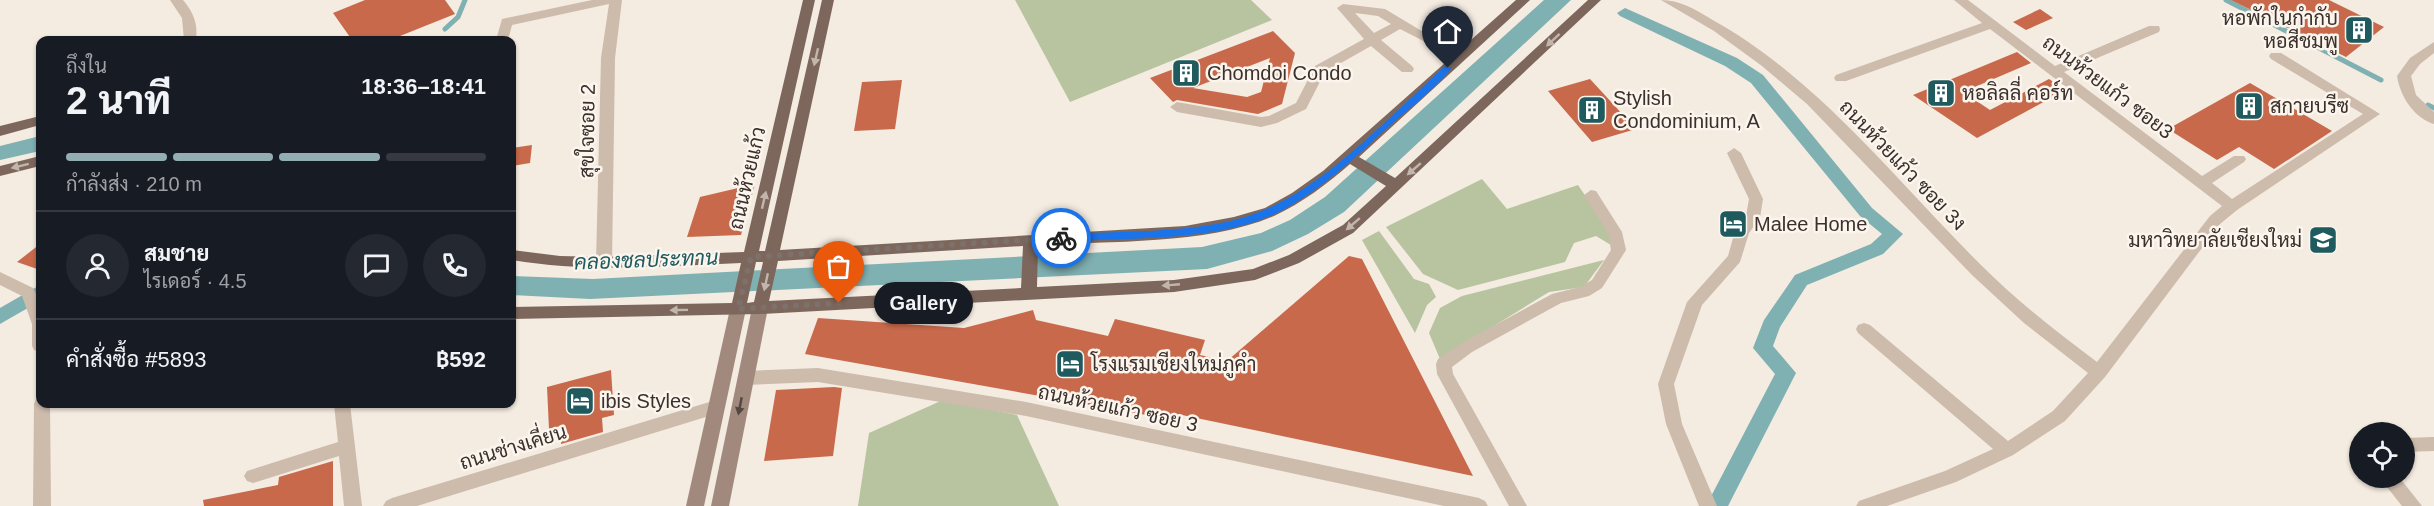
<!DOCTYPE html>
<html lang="th">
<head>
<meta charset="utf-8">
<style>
  :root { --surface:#171b24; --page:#242831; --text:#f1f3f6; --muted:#9ea1a6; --line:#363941; --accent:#92aeb2 }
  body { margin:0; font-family:Helvetica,Sarabun,sans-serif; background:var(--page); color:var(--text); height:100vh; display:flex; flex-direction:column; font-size:22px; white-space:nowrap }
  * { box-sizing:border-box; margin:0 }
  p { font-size:20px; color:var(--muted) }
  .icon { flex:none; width:33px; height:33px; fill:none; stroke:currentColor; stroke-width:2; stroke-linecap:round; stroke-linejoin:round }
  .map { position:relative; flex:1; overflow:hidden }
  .drawer { position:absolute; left:36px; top:36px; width:480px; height:372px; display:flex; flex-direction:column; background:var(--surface); border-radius:12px; box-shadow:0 2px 4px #0004 }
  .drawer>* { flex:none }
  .buttons { position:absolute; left:2349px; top:422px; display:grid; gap:12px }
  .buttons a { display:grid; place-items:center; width:66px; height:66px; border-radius:50%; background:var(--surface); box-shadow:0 2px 4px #0004; font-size:30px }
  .pin { position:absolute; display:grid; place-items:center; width:51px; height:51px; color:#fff; margin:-62px -26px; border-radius:50% 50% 50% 0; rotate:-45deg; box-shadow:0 0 6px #0007 }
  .pin .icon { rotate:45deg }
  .courier { position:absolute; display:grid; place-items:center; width:60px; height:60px; margin:-30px; border:4px solid #1a73e8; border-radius:50%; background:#fff; color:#222; box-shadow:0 2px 8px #0007 }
  .bubble { position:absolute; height:42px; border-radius:21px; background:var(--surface); box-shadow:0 2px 4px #0004; font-size:20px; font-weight:800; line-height:42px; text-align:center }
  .overview em { font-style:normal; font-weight:800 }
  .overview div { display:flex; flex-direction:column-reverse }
  .overview { display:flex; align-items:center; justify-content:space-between; height:102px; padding:0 30px }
  h1 { font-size:39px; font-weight:800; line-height:45px }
  .bar { display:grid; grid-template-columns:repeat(4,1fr); gap:9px 6px; align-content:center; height:72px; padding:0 30px }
  .bar i { height:8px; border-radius:4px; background:var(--line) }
  .bar .current { background:var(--accent) }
  .bar p { grid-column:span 4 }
  .line { display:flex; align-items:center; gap:15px; padding:0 30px; border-top:2px solid var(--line) }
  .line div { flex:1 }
  .round { display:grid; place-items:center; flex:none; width:63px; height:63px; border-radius:32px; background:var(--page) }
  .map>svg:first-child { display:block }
</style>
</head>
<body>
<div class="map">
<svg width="2434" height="506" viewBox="0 0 2434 506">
  <rect width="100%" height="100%" fill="#f4ebe1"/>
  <!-- green -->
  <g fill="#b8c4a0">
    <polygon points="1015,0 1251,0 1272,20 1070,102"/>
    <polygon points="1482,179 1507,209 1578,185 1611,234 1611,245 1596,236 1574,243 1565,262 1458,290 1423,274 1386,227"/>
    <polygon points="1379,231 1414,279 1429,284 1436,297 1427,305 1415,333 1362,240"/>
    <polygon points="1604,260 1584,287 1549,292 1440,359 1429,333 1440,308 1462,296"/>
    <polygon points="943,400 1017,415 1059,506 858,506 869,433"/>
  </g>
  <!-- water -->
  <g fill="#7fb0b2">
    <polygon points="1544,0 1571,0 1344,212 1308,234 1272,251 1207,269 590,299 512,295 512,276 593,279 1202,247 1261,233 1290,220 1325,197"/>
    <polygon points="40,136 40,151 0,160 0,146"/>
  </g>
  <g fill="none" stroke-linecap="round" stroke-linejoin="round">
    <!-- stream -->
    <g stroke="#7fb0b2" stroke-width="5">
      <polyline points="2226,0 2381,80"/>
      <polyline points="445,29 458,17 465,0"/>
      <polyline points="2428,105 2434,108"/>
    </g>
    <!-- canal -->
    <g fill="#7fb0b2" fill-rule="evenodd">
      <polygon points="1625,8 1737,58 1763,75 1872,208 1903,234 1883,254 1807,285 1780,327 1773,346 1796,373 1728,506 1706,506 1775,374 1753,348 1764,320 1795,275 1871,244 1882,234 1860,216 1751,83 1725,66 1620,16 1617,13"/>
      <polygon points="40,285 40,301 0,324 0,308"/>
    </g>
  </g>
  <!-- building -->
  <g fill="#c8694b" fill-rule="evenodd">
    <polygon points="365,0 445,0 455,14 390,40 352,40 333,13"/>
    <polygon points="2231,0 2329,0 2384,27 2346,57"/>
    <polygon points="2040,9 2053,18 2026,30 2013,22"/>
    <path d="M1273,31l22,22 -13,51 -24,10 -81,-14 -4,2 -23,-24zM1270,58l-9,34 -14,5 -54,-9z"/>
    <polygon points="2017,52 2031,63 1963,92 1990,110 2049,79 2066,90 1977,138 1913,95"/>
    <polygon points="1590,79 1636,129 1592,142 1548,91"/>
    <polygon points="902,80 895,129 854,131 862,82"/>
    <polygon points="2250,83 2332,131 2274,169 2239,147 2217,160 2168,129"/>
    <polygon points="532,145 530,163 512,166 512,148"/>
    <polygon points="755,184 741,235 687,237 700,197"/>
    <polygon points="40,244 40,270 17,262"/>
    <polygon points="1349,256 1362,259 1473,476 1182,415 1180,421 805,354 818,318 964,328 1033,310 1036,320 1108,336 1115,319 1205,340 1200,355 1227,361"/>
    <polygon points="611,370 614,415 602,418 603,432 561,444 560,426 549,429 547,387"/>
    <polygon points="834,387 842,388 833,456 764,461 776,390"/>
    <polygon points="333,461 333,506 204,506 203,500 278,485 279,477"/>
  </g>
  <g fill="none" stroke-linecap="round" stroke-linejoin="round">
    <!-- minor -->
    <g fill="#cdbbac" fill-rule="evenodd">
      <path d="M170,0h13c11,13 15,24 13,40h-12l-2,-22z"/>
      <polygon points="592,0 622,0 615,58 612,263 609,267 599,267 596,263 601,58 609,4 512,25 508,40 496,40 502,19"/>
      <path d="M1661,0c19,0 33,9 50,19 107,59 185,162 271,247 36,36 75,66 115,96l113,-146 12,-10 -232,-177 -144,52h-10l-2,-3 2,-3 146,-52 -28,-23h14l87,66 94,-40h10l1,3 -1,3 -95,40 138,104 32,-20h10l2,3 -2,3 -32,21 20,16 131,-85 -92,-55 -2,-3 2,-3h10l99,61 -143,96 -17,14 -115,153 -40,44 -52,34 -57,27 -69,24h-31l3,-5 86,-30 48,-22 -135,-116 -2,-4 2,-4 6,-2 6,2 138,116 45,-30 35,-38 -64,-50 -52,-48 -165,-171 -45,-38 -48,-35z"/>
      <path d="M1343,4l42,5 40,24 42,19 2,3 -7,4 -5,-1 -57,-29 -19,11 31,26 2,3 -2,3h-10l-31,-26 -46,26 -19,37 -29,14 -16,4 -84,-15 -7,-5 7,-5 84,15 8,-1 27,-13 19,-37 49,-27 -27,-31zM1355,13l23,3 13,8 -17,9z"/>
      <path d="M2434,42v11l-14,11 -9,12 5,19 18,17v12c-20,-6 -34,-28 -37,-48l13,-18z"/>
      <polygon points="1734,148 1741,153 1763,199 1760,218 1749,233 1740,262 1702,305 1674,384 1682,424 1717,506 1699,506 1666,424 1658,384 1687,302 1728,256 1735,231 1746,216 1749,199 1727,153"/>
      <polygon points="1591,190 1596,191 1622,232 1626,250 1602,288 1589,296 1561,303 1472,352 1452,367 1453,374 1527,506 1509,506 1437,374 1436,364 1438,359 1460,344 1552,294 1580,287 1592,280 1611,250 1608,233 1584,195"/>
      <path d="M0,272l33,16c11,20 7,42 7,64l-6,-2 -2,-4v-22l-10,-28 -22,-11z"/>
      <polygon points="818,368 1026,402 1479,498 1485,501 1488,506 1444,506 1026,416 818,382 746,385 740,383 738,378 740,373 746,371"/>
      <polygon points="40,398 40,404 50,404 51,506 33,506 34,404 36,399"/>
      <polygon points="716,400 722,402 724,407 722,412 417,506 383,506 386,501 392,498"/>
      <polygon points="334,404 350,404 362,506 344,506 339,456 253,483 247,481 244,476 247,471 338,442"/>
      <polygon points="2434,437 2434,451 2404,452 2404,438"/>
      <polygon points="2379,477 2399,477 2422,506 2402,506"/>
    </g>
    <!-- secondary -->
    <g fill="#a18a7d" fill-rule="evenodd">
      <polygon points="760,302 765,304 768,308 729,506 711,506 752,308 755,304"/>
      <polygon points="738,303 744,305 746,309 704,506 686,506 730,309 732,305"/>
    </g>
    <!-- primary -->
    <g fill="#7d675c" fill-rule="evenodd">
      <path d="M803,0h12l-56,251h6l57,-251h12l-54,250 405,-24 49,-9 31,-9 27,-15 31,-22 193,-171h14l-171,157 36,21 193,-178h13l-248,233 -54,30 -44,17 -81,12 -414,22 -248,5v-12l220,-4 9,-40c-77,3 -153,10 -229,-3v-10l48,6 44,1 140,-5zM1350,164l36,22 -43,39 -54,30 -36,14 -79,11 -137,7 1,-42c73,-4 169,0 236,-29 28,-13 53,-32 76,-52zM1023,246l-2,42 -252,13 9,-40zM756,262h7l-9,40 -7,1z"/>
      <polygon points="40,116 40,125 0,136 0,126"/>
      <polygon points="40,156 40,166 0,176 0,166"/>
    </g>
  </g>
  <!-- one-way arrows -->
  <defs><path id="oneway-solid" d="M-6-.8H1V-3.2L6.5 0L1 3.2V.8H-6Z" transform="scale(1.5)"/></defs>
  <g fill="#c2b5ac">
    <use href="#oneway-solid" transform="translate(1553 40) rotate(137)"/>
    <use href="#oneway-solid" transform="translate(816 57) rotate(103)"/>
    <use href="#oneway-solid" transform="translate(20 166) rotate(166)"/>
    <use href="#oneway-solid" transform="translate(1414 169) rotate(139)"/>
    <use href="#oneway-solid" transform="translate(764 200) rotate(-77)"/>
    <use href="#oneway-solid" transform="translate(1353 224) rotate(139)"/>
    <use href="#oneway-solid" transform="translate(766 282) rotate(102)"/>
    <use href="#oneway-solid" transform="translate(1171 285) rotate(175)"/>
    <use href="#oneway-solid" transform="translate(679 310) rotate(179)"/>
  </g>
  <use fill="#544640" href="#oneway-solid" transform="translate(740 406) rotate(101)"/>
  <!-- route -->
  <path fill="#1a73e8" d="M1445,66l7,2c-19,23 -45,42 -67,62 -31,29 -63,58 -100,79 -63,34 -154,28 -224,33l-5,-4 5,-4c59,-3 135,0 190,-19 70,-23 139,-99 194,-149z"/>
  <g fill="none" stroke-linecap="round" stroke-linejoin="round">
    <!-- done -->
    <polyline stroke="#7c716b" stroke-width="6" stroke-dasharray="0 10.8" points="839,303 738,309 751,257 1061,238"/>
  </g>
  <!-- icons -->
  <defs>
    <g id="building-square" transform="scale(1.5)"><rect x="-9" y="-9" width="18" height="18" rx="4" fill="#1f5a5e" stroke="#fbf5ee"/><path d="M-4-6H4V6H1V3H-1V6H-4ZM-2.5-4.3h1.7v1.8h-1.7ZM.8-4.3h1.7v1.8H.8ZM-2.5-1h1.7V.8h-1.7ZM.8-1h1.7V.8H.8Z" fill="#fff"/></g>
    <g id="hotel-square" transform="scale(1.5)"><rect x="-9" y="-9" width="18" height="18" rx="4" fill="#1f5a5e" stroke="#fbf5ee"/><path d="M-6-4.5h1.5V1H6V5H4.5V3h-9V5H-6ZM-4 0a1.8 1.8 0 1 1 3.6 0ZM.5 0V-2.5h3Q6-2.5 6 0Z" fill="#fff"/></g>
    <g id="university-square" transform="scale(1.5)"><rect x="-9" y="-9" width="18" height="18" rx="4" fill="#1f5a5e" stroke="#fbf5ee"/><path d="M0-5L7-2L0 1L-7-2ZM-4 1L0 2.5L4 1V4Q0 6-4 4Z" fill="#fff"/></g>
  </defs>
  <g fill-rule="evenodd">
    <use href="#building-square" x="2359" y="30"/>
    <use href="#building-square" x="1186" y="73"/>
    <use href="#building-square" x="1941" y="93"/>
    <use href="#building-square" x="2249" y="106"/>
    <use href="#building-square" x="1592" y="110"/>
    <use href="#hotel-square" x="1733" y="224"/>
    <use href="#university-square" x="2323" y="240"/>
    <use href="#hotel-square" x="1070" y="364"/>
    <use href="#hotel-square" x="580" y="401"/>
  </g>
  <g text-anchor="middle" stroke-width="5" stroke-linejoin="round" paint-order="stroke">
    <!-- poi labels -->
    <g font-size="20" fill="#3b302b" stroke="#fbf5ee" text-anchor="start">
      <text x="2338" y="25" text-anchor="end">หอพักในกำกับ<tspan x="2338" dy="23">หอสีชมพู</tspan></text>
      <text x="1207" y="80">Chomdoi Condo</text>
      <text x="1962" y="100">หอลิลลี่ คอร์ท</text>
      <text x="1613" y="105">Stylish<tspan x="1613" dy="23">Condominium, A</tspan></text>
      <text x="2270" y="113">สกายบรีซ</text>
      <text x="1754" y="231">Malee Home</text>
      <text x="2302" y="247" text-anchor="end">มหาวิทยาลัยเชียงใหม่</text>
      <text x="1091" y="371">โรงแรมเชียงใหม่ภูคำ</text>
      <text x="601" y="408">ibis Styles</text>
    </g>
    <!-- street labels -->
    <g font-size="20" fill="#3b302b" stroke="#fbf5ee">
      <text transform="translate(2108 87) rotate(37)" y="7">ถนนห้วยแก้ว ซอย3</text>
      <text transform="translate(587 131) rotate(-89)" y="7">สุขใจซอย 2</text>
      <text transform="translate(1903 165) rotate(46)" y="7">ถนนห้วยแก้ว ซอย 3ง</text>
      <text transform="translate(747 178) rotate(-77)" y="7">ถนนห้วยแก้ว</text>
      <text transform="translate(1118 408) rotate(12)" y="7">ถนนห้วยแก้ว ซอย 3</text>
      <text transform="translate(513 447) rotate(-17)" y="7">ถนนช่างเคี่ยน</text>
    </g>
    <!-- water labels -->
    <g font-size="21" font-style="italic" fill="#1f5a5e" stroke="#fbf5ee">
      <text transform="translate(646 260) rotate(-2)" y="7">คลองชลประทาน</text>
    </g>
  </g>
</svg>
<div class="buttons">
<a><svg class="icon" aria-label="locate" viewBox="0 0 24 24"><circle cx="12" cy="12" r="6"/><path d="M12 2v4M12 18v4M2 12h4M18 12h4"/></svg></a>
</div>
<div class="pin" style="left:839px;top:303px;background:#ea580c"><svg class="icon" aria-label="bag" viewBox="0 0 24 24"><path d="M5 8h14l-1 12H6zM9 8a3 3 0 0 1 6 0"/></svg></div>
<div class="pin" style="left:1448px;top:68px;background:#1f2937"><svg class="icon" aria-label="home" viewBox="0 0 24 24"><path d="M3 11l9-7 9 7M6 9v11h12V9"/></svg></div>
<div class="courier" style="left:1061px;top:238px"><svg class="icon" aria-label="bike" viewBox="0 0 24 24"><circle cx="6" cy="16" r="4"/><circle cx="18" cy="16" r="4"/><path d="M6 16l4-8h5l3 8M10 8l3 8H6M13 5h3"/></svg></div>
<div class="bubble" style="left:874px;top:282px;width:99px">Gallery</div>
<section class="drawer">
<div class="overview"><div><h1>2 นาที</h1><p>ถึงใน</p></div><em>18:36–18:41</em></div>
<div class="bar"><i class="current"></i><i class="current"></i><i class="current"></i><i></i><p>กำลังส่ง · 210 m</p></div>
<div class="line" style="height:108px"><a class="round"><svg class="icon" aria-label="person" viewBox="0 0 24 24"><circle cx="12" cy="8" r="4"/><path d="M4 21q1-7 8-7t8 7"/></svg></a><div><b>สมชาย</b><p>ไรเดอร์ · 4.5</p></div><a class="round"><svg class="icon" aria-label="chat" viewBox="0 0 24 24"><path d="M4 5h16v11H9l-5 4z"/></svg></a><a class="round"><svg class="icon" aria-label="phone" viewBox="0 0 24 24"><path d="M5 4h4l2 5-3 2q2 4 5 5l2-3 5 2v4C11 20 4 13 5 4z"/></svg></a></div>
<div class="line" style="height:78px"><div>คำสั่งซื้อ #5893</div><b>฿592</b></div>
</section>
</div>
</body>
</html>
